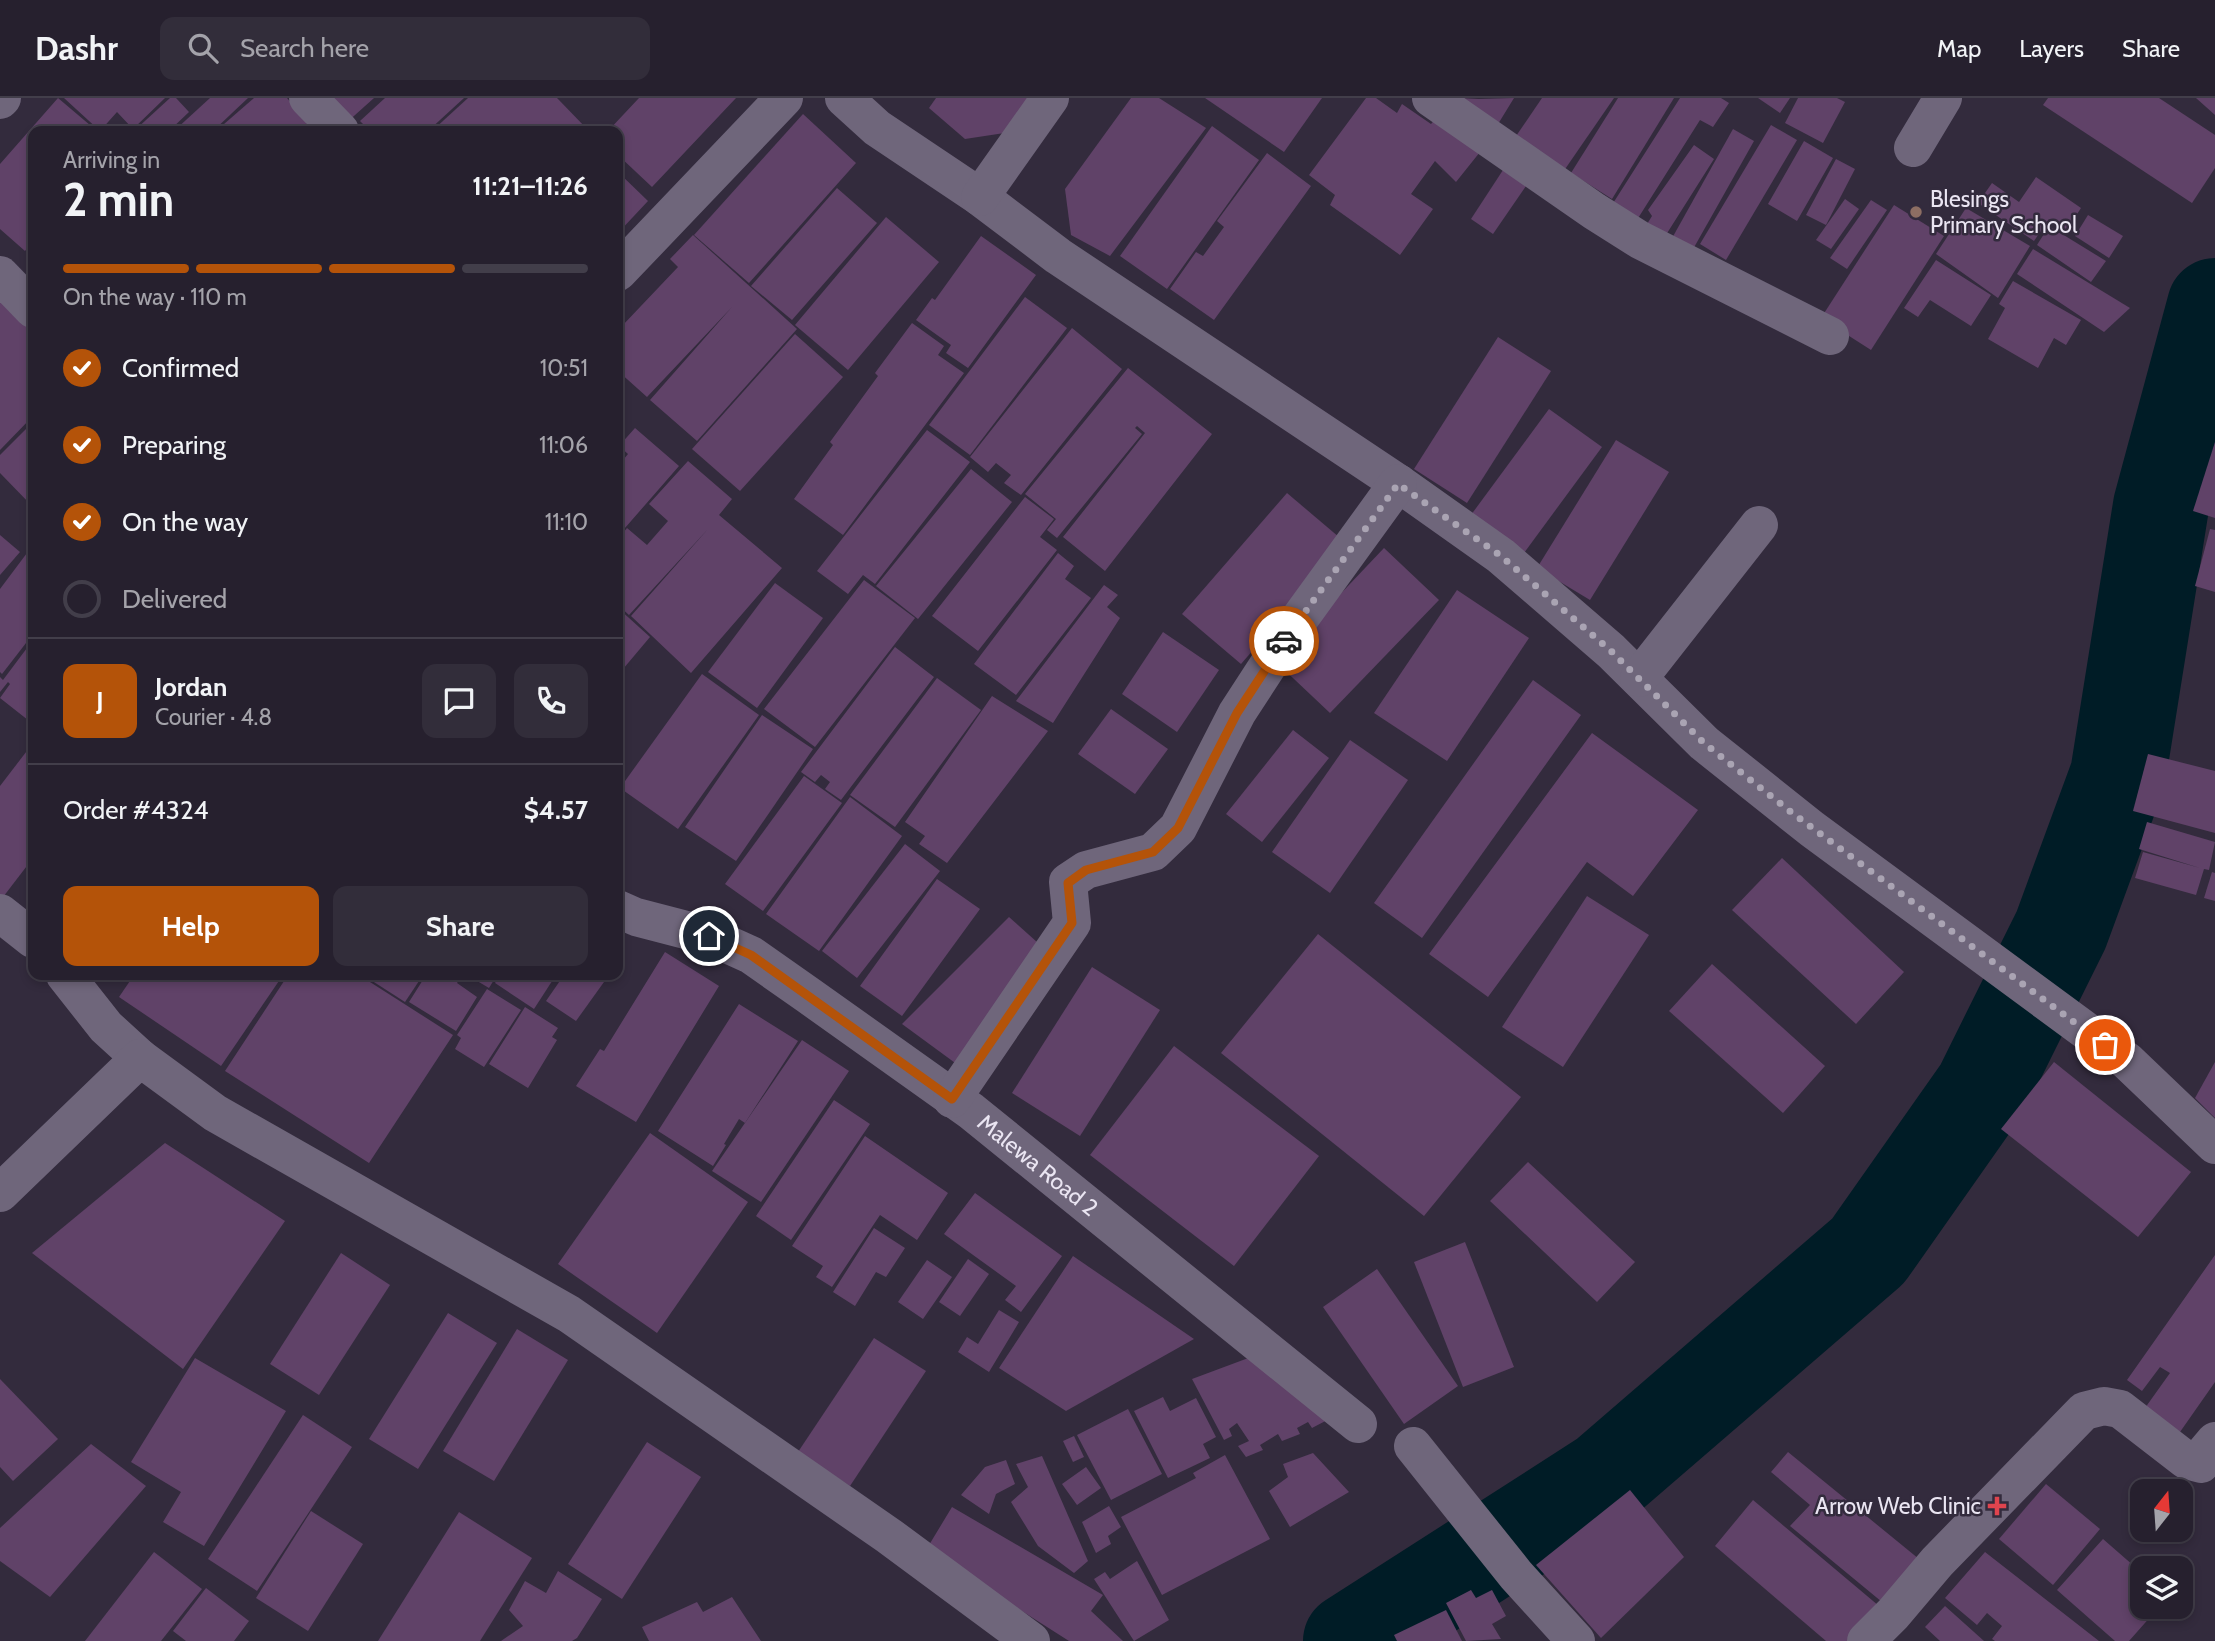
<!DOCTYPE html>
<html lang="en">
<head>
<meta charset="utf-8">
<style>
  :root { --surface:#26202e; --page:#322d3a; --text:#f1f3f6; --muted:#a4a3aa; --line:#423e4a; --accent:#b45309 }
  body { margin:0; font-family:Cabin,sans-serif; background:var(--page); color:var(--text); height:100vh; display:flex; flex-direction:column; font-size:26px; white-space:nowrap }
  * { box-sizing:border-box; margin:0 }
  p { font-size:23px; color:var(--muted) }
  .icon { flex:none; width:38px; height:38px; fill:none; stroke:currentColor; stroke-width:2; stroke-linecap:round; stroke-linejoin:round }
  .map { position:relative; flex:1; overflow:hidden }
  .side { position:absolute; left:28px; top:28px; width:595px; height:854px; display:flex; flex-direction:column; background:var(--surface); border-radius:14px; box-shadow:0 4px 10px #0003,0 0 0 2px var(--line) }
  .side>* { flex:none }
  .needle { width:46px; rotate:17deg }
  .fabs { position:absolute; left:2130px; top:1381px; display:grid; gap:14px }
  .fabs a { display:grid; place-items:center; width:63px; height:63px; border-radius:14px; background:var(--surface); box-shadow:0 4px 10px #0003,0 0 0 2px var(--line); font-size:35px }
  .pin { position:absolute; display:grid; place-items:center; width:60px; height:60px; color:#fff; margin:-30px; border:4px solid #fff; border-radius:50%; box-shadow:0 2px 7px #0007 }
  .courier { position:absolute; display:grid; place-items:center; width:70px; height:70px; margin:-35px; border:5px solid #b45309; border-radius:50%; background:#fff; color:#222; box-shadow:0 2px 9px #0007 }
  .headline em { font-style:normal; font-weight:700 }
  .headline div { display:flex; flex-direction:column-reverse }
  .headline { display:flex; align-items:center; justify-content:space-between; height:119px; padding:0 35px }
  h1 { font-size:46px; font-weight:700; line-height:52px }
  .bar { display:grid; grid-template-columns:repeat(4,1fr); gap:10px 7px; align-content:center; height:84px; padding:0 35px }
  .bar i { height:9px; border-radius:5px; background:var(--line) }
  .bar .current { background:var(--accent) }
  .bar p { grid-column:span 4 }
  .line { display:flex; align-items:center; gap:18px; padding:0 35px; border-top:2px solid var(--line) }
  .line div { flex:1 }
  .round { display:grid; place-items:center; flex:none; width:74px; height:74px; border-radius:14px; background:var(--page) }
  ol { padding:0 35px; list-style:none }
  li { display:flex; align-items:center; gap:21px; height:77px }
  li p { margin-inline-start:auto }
  li .icon { padding:7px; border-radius:50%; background:var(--accent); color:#fff; stroke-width:4 }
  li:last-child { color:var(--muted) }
  li i { width:38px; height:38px; border:4px solid var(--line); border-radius:50% }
  .action { display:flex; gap:14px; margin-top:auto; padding:14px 35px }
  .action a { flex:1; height:80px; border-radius:14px; background:var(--accent); color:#fff; font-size:28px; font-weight:700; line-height:80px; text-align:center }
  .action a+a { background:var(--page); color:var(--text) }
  header { display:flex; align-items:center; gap:42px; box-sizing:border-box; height:98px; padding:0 35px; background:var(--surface); border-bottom:2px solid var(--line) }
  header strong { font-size:33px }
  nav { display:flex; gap:38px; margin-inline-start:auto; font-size:24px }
  .search { width:490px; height:63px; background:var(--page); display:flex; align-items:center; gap:18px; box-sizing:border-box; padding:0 24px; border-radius:14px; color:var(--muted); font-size:26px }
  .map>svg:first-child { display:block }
</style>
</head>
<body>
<header>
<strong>Dashr</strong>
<div class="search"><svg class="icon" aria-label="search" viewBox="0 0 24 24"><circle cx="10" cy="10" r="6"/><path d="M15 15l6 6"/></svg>Search here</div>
<nav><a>Map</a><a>Layers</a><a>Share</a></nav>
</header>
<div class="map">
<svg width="2215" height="1543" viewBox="0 0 2215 1543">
  <rect width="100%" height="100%" fill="#332b3d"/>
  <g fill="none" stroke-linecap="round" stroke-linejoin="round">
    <!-- river -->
    <polyline stroke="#001c26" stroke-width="96" points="1351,1543 1605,1380 1868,1153 1982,991 2061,832 2118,677 2161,408 2215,208"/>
  </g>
  <!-- building -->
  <g fill="#604268">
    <polygon points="58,0 97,33 33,33 33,143 25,153 0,131 0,66"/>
    <polygon points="64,0 165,0 133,31 117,14 100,33"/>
    <polygon points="170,0 176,0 189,14 169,33 134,33"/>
    <polygon points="210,0 248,0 213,33 174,33"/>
    <polygon points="254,0 287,0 308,24 298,33 216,33"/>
    <polygon points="318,0 374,0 345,26"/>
    <polygon points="385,0 464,0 428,33 370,33 360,23"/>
    <polygon points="468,0 557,0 589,33 432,33"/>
    <polygon points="639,0 736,0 652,89 618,57 618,33 608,33"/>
    <polygon points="936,0 1033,0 1011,34 965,41 929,10"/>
    <polygon points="1131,0 1159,0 1206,30 1110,158 1071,137 1065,91"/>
    <polygon points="1205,0 1322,0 1284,54"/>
    <polygon points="1366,0 1376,0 1397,15 1402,6 1431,26 1442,14 1484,49 1456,84 1435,63 1411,96 1433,111 1400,157 1330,107 1335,97 1309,77"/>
    <polygon points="1458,0 1479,1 1514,0 1495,31"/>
    <polygon points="1542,0 1614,0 1561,77 1512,44"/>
    <polygon points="1618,0 1674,0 1612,101 1571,75"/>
    <polygon points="1680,0 1721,0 1729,5 1713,29 1700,22 1635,125 1610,110"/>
    <polygon points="1758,0 1790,0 1780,15"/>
    <polygon points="1798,0 1837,0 1845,4 1823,45 1785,25"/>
    <polygon points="2048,0 2159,0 2215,37 2215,70 2192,105 2043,7"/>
    <polygon points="2196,0 2215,0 2215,17"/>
    <polygon points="803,16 856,65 749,185 694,137"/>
    <polygon points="1771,27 1797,42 1726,162 1700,146"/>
    <polygon points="1212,28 1259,62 1167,191 1120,158"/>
    <polygon points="1733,31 1754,43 1692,153 1671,142"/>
    <polygon points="1804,43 1833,60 1797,123 1768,106"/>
    <polygon points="1694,47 1714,61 1664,140 1644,131 1652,118 1648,112"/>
    <polygon points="1267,55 1311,88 1214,222 1170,191 1196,154 1203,158 1224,129 1217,123"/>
    <polygon points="1836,61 1855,71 1826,127 1806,117"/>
    <polygon points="1503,72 1526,88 1493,136 1471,121"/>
    <polygon points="618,74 648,103 618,135"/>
    <polygon points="2036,79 2081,110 2066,133 2049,121 2034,143 1978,105 1992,85 2019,104"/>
    <polygon points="837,90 877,125 792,222 751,188"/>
    <polygon points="1845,101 1859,111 1831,151 1816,142"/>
    <polygon points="1871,102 1887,112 1847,171 1830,160"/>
    <polygon points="1894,107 1944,138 1871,252 1821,220"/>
    <polygon points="1966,110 2030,148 1998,200 1936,156"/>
    <polygon points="2088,117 2123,138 2109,160 2075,138"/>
    <polygon points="886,119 939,164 848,272 795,227"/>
    <polygon points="2049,128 2106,163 2091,184 2037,147"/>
    <polygon points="693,137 797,231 697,343 650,302 732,209 647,299 618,273 618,225 622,228 678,169 670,161"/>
    <polygon points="981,138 1036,177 968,270 946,255 951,247 916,222 932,200 935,202"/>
    <polygon points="2033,151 2130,210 2104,234 2017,176"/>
    <polygon points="1936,162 1991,197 1971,228 1930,202 1918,219 1904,210"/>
    <polygon points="2013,183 2081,222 2066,247 2054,240 2038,270 1988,241 2005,210 1999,206"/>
    <polygon points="0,198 33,216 33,318 0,352"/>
    <polygon points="1025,199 1067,230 970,357 929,327"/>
    <polygon points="912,225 944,248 938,257 964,275 843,437 794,401 833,347 830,344 878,278 875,275"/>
    <polygon points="1072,230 1122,271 1021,397 1004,385 1011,377 996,365 988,374 970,359"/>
    <polygon points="795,236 843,279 740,393 692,351"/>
    <polygon points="1498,239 1551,273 1467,405 1414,371"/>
    <polygon points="1128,270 1212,336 1105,473 1063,439 1145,335 1137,328 1135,330 1142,336 1057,440 1047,432 1056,421 1025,396"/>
    <polygon points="1549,311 1602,349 1521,459 1468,421"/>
    <polygon points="33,324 33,409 0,375 0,357"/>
    <polygon points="635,330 679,368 618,438 618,368 628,356 619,348"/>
    <polygon points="927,332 970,364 875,486 863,477 848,496 817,473"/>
    <polygon points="1616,342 1669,374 1590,502 1537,470"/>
    <polygon points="2215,344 2215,420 2193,413"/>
    <polygon points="688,363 732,401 719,417 782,470 691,575 631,518 708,431 629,517 618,507 618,441 627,430 647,447 668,423 649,406"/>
    <polygon points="971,371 1012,404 918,521 876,488"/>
    <polygon points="1287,395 1346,445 1241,566 1182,516"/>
    <polygon points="1025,399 1054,421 1040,439 1057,452 978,553 932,518"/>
    <polygon points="2210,431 2215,432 2215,494 2195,488"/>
    <polygon points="0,437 20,454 0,477"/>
    <polygon points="33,447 33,536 2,576 0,574 0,491"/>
    <polygon points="1384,450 1439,502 1330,615 1276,564"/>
    <polygon points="1058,455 1074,468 1065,481 1091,500 1016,597 974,566"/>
    <polygon points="864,482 915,520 815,649 764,611"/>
    <polygon points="775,485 823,520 757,610 708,574"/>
    <polygon points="1104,487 1118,497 1107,509 1120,520 1053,625 1016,603"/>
    <polygon points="1457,492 1529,540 1447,663 1374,615"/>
    <polygon points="618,510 650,539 618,577"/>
    <polygon points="1163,534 1219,572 1177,634 1122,596"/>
    <polygon points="33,542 33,626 0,600 10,586 8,584 0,594 0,579 3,582"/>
    <polygon points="895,549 934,579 841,702 825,691 830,684 821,677 815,684 801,674"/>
    <polygon points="702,576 759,617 678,731 620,690"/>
    <polygon points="937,580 981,612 895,729 850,697"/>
    <polygon points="1533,582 1581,617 1422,840 1374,805"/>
    <polygon points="992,598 1048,633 947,765 919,746 925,738 905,724"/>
    <polygon points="1111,611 1168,651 1135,696 1078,656"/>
    <polygon points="762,617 813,651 736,763 685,729"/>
    <polygon points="1293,632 1329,660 1262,744 1226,716"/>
    <polygon points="1592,635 1698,712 1633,798 1587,764 1488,899 1429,856"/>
    <polygon points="1350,642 1408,682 1330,795 1272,754"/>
    <polygon points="33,645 33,760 0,803 0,688"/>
    <polygon points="2148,656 2215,673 2215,735 2133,713"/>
    <polygon points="804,678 842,705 763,813 725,786"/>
    <polygon points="850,699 902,738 819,853 766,816"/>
    <polygon points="2147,724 2215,744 2209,772 2204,771 2196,797 2135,780 2143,754 2200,770 2139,751"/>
    <polygon points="905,746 940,773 857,880 822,853"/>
    <polygon points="1782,760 1904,874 1856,926 1732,812"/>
    <polygon points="2212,774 2215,775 2215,803 2204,800"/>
    <polygon points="937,781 980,811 902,918 860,888"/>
    <polygon points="1587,798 1649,837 1563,969 1502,929"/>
    <polygon points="1009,819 1047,853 962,970 902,926"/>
    <polygon points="1318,836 1521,999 1424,1118 1221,955"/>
    <polygon points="665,854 719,888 636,1024 576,988 600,951 604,953"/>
    <polygon points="1712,866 1825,968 1783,1015 1669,913"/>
    <polygon points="1092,869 1160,912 1080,1038 1012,995"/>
    <polygon points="134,877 283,877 221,968 119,899"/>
    <polygon points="288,877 359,877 453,937 369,1065 225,973"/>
    <polygon points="363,877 423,877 405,904"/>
    <polygon points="426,877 462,877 457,885 477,899 456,933 409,904"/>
    <polygon points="467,877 497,877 489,890"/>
    <polygon points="500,877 556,877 534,911 495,885"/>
    <polygon points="564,877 609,877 576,923 546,903"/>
    <polygon points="487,891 521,912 484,969 455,951 461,940 457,937"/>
    <polygon points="739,906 798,943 745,1025 739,1021 724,1046 726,1047 713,1068 658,1033"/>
    <polygon points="525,909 558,930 552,939 557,942 528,990 489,966"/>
    <polygon points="802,942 849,973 761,1104 712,1073"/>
    <polygon points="1174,948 1319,1058 1234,1168 1090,1057"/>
    <polygon points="2054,964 2191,1074 2138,1139 2001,1031"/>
    <polygon points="2215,964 2215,1020 2195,1000"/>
    <polygon points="834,1002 870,1026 791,1142 756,1118"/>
    <polygon points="650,1035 748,1104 657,1235 558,1166"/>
    <polygon points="865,1038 948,1095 917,1142 880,1117 832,1189 816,1179 823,1168 792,1148"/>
    <polygon points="165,1045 285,1123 183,1271 32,1155"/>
    <polygon points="1528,1064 1635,1164 1597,1204 1490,1103"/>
    <polygon points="975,1095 1062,1158 1021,1214 1005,1202 1016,1188 944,1136"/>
    <polygon points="874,1130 905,1150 886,1179 876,1174 855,1208 833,1194"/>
    <polygon points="1465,1144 1514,1269 1463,1289 1414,1164"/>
    <polygon points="341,1155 390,1187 319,1297 270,1266"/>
    <polygon points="2215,1157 2215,1284 2180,1334 2145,1310 2170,1275 2160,1269 2142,1293 2127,1282"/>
    <polygon points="1073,1158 1194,1241 1066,1313 999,1270"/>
    <polygon points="968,1161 989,1176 960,1218 939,1204"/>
    <polygon points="927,1162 952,1179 923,1221 898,1204"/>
    <polygon points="1377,1171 1458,1288 1404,1326 1323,1209"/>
    <polygon points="999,1212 1019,1224 989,1274 958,1254 967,1239 978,1246"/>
    <polygon points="448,1215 497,1245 418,1371 369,1341"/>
    <polygon points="517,1231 568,1262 494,1383 443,1353"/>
    <polygon points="874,1240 926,1273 850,1388 798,1354"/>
    <polygon points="1251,1259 1333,1319 1312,1330 1308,1324 1297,1330 1300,1336 1282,1343 1278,1336 1260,1347 1263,1352 1246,1359 1238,1348 1249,1343 1237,1325 1229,1331 1232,1338 1224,1342 1192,1281"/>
    <polygon points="195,1260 286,1313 204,1448 163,1424 181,1394 131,1364"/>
    <polygon points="0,1281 58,1341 13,1383 0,1369"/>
    <polygon points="1163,1299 1170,1313 1196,1300 1216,1339 1203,1346 1210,1360 1168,1380 1134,1313"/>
    <polygon points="1128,1311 1162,1376 1111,1402 1077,1337"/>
    <polygon points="303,1317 352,1349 257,1493 208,1461"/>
    <polygon points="1074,1338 1084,1359 1073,1364 1063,1343"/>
    <polygon points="647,1344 701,1379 622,1501 568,1466"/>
    <polygon points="91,1346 146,1388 50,1499 0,1463 0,1430"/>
    <polygon points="1788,1354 1919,1461 1882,1504 1790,1428 1810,1407 1771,1374"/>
    <polygon points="1313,1355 1349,1394 1290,1429 1269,1393 1288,1379 1283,1366"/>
    <polygon points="1225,1357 1270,1441 1162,1497 1121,1419 1196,1380 1193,1375"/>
    <polygon points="1042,1358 1088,1463 1074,1475 1038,1448 1011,1404 1028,1389 1016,1366"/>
    <polygon points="1006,1362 1015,1386 996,1396 989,1416 961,1397 985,1369"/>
    <polygon points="1086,1369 1101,1390 1077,1407 1062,1386"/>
    <polygon points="2046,1386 2100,1431 2053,1487 1999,1441"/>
    <polygon points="1630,1392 1684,1459 1601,1540 1536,1467"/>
    <polygon points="1753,1402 1879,1508 1850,1543 1826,1543 1715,1448"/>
    <polygon points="1109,1408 1121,1429 1108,1438 1111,1446 1096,1455 1082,1424"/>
    <polygon points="952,1409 1103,1497 1091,1513 1123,1543 1069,1543 926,1452"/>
    <polygon points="311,1413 363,1446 308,1533 256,1500"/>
    <polygon points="459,1414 532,1460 480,1543 378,1543"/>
    <polygon points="2103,1441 2142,1475 2142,1508 2160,1508 2129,1543 2115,1543 2057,1492"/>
    <polygon points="154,1454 202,1491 161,1543 85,1543"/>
    <polygon points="1985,1454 2099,1543 1995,1543 1992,1541 2002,1528 1987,1515 1977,1527 1945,1500"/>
    <polygon points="1137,1463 1169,1522 1134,1543 1094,1481 1105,1474 1110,1481"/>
    <polygon points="558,1473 602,1501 577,1540 572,1543 501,1543 523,1528 509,1512 525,1483 546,1495"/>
    <polygon points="206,1490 249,1523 234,1543 186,1543 173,1533"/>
    <polygon points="1471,1492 1476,1500 1492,1492 1506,1518 1492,1526 1501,1541 1466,1543 1446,1505"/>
    <polygon points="732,1499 761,1543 649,1543 642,1529 697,1504 703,1514"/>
    <polygon points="1945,1508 1984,1543 1940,1543 1925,1529"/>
    <polygon points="1446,1512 1462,1543 1397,1543 1394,1537"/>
  </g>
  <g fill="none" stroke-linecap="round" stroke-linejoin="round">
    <!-- minor -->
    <g stroke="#6f667b" stroke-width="38">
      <polyline points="308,0 340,33"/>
      <polyline points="844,0 877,30 980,99 1058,158 1398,385 1501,458 1611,553 1704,645 1812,731 2127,963 2215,1047"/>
      <polyline points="1431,0 1594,113 1640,142 1830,238"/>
      <polyline points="0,2 2,0"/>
      <polyline points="1913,50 1943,0"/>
      <polyline points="980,99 1050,0"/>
      <polyline points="618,174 784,0"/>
      <polyline points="0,177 33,211"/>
      <polyline points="1639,580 1759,427"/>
      <path id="s1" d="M618,811l18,8 73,19 42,19 57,40 163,116 387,313"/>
      <polyline points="0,815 33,841"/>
      <polyline points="65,877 106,929 140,960"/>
      <polyline points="952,1001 1072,825 1068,784 1086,772 1153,754 1178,730 1237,615 1287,538 1398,385"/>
      <polyline points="0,1095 140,960 215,1015 569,1216 889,1438 1031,1543"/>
      <polyline points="1413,1348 1516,1477 1576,1543"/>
      <polyline points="1866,1543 1893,1516 1937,1464 2084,1313 2104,1308 2120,1311 2186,1362 2201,1366 2199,1362 2215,1343"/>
    </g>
  </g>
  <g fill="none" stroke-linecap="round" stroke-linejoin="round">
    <!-- done -->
    <polyline stroke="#aaa4b3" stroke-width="7" stroke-dasharray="0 12.6" points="1284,543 1398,386 1501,458 1611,553 1704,645 1791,714 2105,947"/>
    <!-- route -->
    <polyline stroke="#b45309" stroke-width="9" points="709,838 751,857 952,1001 1072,825 1068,785 1086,772 1153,754 1178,730 1237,615 1284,543"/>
  </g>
  <!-- markers -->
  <circle fill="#8d6e63" stroke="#332b3d" stroke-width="2.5" cx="1916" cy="114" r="7"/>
  <path fill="#e0444e" stroke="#332b3d" stroke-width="2.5" d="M1993.5 1397.5h7v7h7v7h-7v7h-7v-7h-7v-7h7z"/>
  <g text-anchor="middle" stroke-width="5" stroke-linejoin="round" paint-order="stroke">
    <!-- poi labels -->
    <g font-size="23" fill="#eae5f2" stroke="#332b3d" text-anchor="start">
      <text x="1930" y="109">Blesings<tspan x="1930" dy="26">Primary School</tspan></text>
      <text x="1981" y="1416" text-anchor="end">Arrow Web Clinic</text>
    </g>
    <!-- street labels -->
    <g font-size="23" fill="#eae5f2" stroke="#332b3d">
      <text dy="8" stroke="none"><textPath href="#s1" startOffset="497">Malewa Road 2</textPath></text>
    </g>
  </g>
</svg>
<div class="fabs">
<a><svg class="needle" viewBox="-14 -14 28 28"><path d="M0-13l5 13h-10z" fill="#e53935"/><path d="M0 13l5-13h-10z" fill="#a4a3aa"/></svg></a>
<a><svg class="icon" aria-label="layers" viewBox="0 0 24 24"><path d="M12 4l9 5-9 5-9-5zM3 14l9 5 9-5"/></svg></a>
</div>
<div class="pin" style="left:2105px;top:947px;background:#ea580c"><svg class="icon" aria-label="bag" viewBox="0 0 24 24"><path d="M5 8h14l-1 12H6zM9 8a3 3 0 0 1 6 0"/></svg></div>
<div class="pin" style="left:709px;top:838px;background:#1f2937"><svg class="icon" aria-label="home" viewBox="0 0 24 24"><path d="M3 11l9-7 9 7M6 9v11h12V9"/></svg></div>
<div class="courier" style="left:1284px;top:543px"><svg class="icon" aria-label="car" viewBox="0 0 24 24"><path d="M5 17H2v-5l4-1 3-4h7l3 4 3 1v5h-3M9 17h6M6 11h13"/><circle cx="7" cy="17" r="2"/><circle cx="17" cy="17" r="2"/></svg></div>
<section class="side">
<div class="headline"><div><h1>2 min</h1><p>Arriving in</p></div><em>11:21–11:26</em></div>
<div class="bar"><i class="current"></i><i class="current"></i><i class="current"></i><i></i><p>On the way · 110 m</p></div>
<ol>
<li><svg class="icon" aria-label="check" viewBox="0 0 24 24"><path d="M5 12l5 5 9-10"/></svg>Confirmed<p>10:51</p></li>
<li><svg class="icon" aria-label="check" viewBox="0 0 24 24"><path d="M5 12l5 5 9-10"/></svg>Preparing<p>11:06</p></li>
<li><svg class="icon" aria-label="check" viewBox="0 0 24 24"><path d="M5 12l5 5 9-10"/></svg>On the way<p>11:10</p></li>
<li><i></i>Delivered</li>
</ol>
<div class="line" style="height:126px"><b class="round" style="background:var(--accent);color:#fff">J</b><div><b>Jordan</b><p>Courier · 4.8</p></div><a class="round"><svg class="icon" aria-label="chat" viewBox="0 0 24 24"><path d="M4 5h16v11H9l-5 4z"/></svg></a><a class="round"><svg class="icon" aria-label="phone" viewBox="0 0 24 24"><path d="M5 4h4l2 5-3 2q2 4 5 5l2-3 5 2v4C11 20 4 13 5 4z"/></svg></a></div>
<div class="line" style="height:91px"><div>Order #4324</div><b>$4.57</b></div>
<div class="action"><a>Help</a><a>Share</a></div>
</section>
</div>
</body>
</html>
